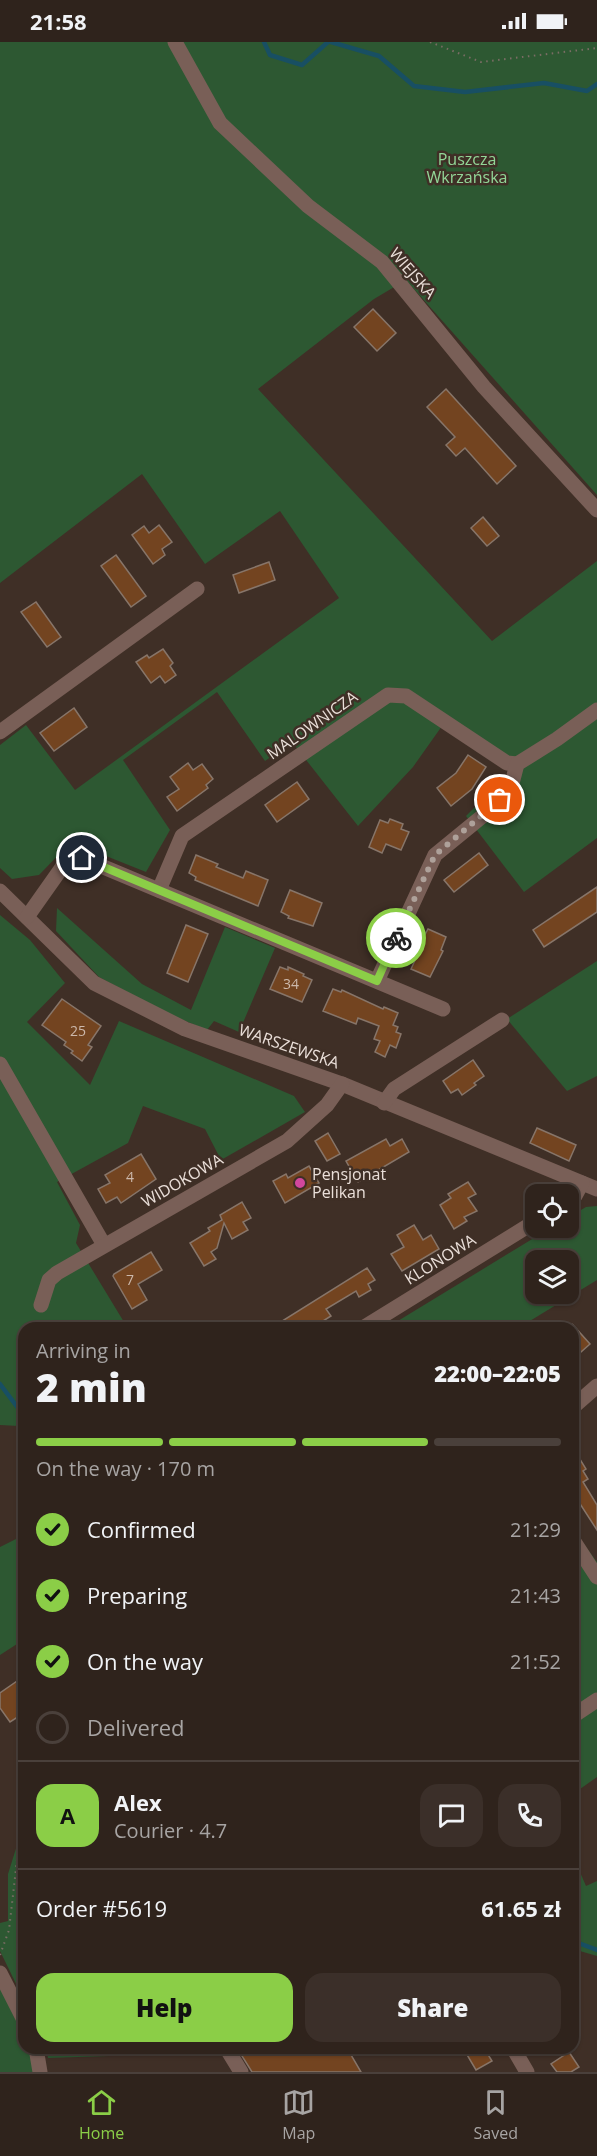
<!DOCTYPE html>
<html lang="en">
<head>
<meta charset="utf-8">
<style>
  :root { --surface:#2f231c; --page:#3b2f29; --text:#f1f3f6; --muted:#a7a4a3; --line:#4a403b; --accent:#8bce47 }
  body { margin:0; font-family:"Open Sans",sans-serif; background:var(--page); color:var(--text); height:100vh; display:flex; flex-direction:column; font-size:22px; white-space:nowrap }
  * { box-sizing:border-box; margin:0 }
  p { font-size:20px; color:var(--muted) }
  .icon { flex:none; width:33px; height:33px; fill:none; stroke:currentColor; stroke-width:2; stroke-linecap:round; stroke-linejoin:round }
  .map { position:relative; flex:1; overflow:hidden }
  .sheet { position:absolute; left:18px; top:1280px; width:561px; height:732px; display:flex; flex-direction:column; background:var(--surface); border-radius:18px; box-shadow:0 2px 4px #0004,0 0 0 2px var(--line) }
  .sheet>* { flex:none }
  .buttons { position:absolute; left:525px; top:1142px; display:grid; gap:12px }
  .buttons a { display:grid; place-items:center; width:54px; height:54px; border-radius:12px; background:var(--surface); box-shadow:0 2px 4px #0004,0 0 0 2px var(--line); font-size:30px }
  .pin { position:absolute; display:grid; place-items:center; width:51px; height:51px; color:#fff; margin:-26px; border:3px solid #fff; border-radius:50%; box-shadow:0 2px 6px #0007 }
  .courier { position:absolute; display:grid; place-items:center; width:60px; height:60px; margin:-30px; border:4px solid #8bce47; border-radius:50%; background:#fff; color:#222; box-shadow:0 2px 8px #0007 }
  .head em { font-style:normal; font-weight:800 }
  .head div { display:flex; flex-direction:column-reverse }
  .head { display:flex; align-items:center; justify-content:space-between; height:102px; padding:0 18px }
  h1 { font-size:39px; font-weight:800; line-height:45px }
  .bar { display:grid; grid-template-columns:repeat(4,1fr); gap:9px 6px; align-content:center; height:72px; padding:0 18px }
  .bar i { height:8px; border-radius:4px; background:var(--line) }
  .bar .on { background:var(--accent) }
  .bar p { grid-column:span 4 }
  .line { display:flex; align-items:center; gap:15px; padding:0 18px; border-top:2px solid var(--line) }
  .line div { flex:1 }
  .round { display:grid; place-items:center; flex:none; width:63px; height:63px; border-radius:18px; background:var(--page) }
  ol { padding:0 18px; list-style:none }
  li { display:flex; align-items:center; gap:18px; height:66px }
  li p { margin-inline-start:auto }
  li .icon { padding:6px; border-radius:50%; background:var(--accent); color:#111; stroke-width:4 }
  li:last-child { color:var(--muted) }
  li i { width:33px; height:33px; border:3px solid var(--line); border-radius:50% }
  .action { display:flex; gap:12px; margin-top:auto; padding:12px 18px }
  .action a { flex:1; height:69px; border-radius:18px; background:var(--accent); color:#111; font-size:24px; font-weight:800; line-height:69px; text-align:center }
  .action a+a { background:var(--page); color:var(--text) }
  .status { display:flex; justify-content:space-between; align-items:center; height:42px; padding:0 30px; background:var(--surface); direction:ltr }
  .status svg { height:16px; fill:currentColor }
  .tabs { display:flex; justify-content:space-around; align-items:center; height:84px; border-top:2px solid var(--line); background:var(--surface); font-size:16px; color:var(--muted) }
  .tabs a { display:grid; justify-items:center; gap:3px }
  .tabs .on { color:var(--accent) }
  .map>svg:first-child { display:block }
</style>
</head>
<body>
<div class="status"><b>21:58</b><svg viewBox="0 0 49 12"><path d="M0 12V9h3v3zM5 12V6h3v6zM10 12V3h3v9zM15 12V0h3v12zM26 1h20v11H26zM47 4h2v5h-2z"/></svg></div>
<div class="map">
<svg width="597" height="2030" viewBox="0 0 597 2030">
  <rect width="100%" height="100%" fill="#3f2f26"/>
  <!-- green -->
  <g fill="#2d5832" fill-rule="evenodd">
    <polygon points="0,0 597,0 597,453 406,238 374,257 258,347 492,599 597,519 597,796 524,850 466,774 510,730 442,684 413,725 358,784 292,700 265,719 217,650 123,718 170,788 146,830 71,800 39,833 12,837 0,826 0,703 26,683 75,748 339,556 280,469 205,522 142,432 0,541"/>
    <polygon points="57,866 142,942 191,968 225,885 275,906 239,990 214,979 207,988 164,970 99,935 56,889"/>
    <polygon points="0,873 30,898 65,941 27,980 90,1043 119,979 294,1054 305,1070 221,1118 205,1087 143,1064 128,1101 57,1140 80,1183 76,1201 127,1285 24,1286 24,1399 19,1384 0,1383"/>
    <polygon points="597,919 597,1034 567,1049 507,977"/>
    <path d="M597,1164v74l-77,47h-132l164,-100h16l1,-10 17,-10zM536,1218h32v33h-32z"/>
    <polygon points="573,1487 597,1520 597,1735 573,1752"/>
    <polygon points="24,1493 24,1612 17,1602 0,1613 0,1505"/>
    <polygon points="24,1781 24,1958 0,1909 0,1881 8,1879 8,1832"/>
    <polygon points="573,1814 586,1844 597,1839 597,1914 573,1907"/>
    <polygon points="0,1944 24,1991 24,2006 30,2006 33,2030 0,2030"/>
    <polygon points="46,2006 157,2006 109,2014 48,2016"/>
  </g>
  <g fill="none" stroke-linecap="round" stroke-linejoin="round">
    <!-- stream -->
    <g stroke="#184f63" stroke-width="4.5">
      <polyline points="264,0 270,13 302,23 328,0"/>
      <polyline points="331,0 379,14 414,44 465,50 544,41 587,49 597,42"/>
      <polyline points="0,1342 24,1374"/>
      <polyline points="573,1899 597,1908"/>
      <polyline points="71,2010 113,2006"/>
    </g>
  </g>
  <!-- building -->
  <g fill="#734420" stroke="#877569" stroke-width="1.5">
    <polygon points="373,267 396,291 377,309 354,285"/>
    <polygon points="446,347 516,424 497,442 465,406 456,414 446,403 455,395 427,365"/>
    <polygon points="483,475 499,494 487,504 471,486"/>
    <polygon points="159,483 172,500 162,507 165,513 153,522 132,493 144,484 149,491"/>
    <polygon points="116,513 146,554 131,565 101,524"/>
    <polygon points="269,520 275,538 239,551 233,533"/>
    <polygon points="36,560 61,595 47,605 21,570"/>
    <polygon points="163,607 173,621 170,624 176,633 165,641 160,634 151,641 136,620 147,613 149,616"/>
    <polygon points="74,666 87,685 54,709 40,691"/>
    <polygon points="468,713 486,725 472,747 451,764 437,746 456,731"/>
    <polygon points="188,721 193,728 202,722 213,737 206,743 208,746 177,769 167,755 179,747 170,735"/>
    <polygon points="297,740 309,757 277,780 265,763"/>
    <polygon points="390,777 403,782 401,787 409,790 401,808 386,802 382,811 369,805 380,778 388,781"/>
    <polygon points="479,811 488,823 454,850 444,838"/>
    <polygon points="196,813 218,822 216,825 243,836 246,829 268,838 258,864 195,838 196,835 189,831"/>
    <polygon points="597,845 597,870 544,905 533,888"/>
    <polygon points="290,848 322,861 313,884 288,876 289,874 281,870"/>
    <polygon points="186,883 208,892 188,940 167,931"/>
    <polygon points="428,887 446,895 441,908 443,909 430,935 411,927 417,914 414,913"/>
    <polygon points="280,925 288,928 288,925 304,932 303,934 312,938 302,960 270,947"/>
    <polygon points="333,947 341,950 342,948 383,967 384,965 398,971 393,983 398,985 396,990 401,992 396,1006 390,1003 385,1015 375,1010 380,999 374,997 379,984 358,976 356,982 323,969"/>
    <polygon points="62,957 101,984 88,1003 92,1005 82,1019 71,1011 73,1009 64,1003 66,1000 42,983"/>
    <polygon points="473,1018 484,1034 474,1041 476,1043 462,1053 458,1047 451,1051 443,1039"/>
    <polygon points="537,1086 576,1103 569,1119 530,1101"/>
    <polygon points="328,1091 340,1112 327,1119 315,1099"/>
    <polygon points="386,1097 390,1104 402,1097 409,1110 358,1140 346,1119"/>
    <polygon points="141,1112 156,1137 121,1161 117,1155 106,1161 98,1147 110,1141 105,1133"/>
    <polygon points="309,1124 319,1141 285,1161 273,1139 286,1132 288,1136"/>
    <polygon points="468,1140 476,1152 468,1156 477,1169 464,1175 467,1179 454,1187 440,1163 451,1156 448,1152"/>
    <polygon points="242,1160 251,1176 243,1180 248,1188 232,1197 224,1181 217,1206 211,1210 216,1217 204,1224 190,1201 210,1189 208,1186 222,1178 220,1173"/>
    <polygon points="414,1183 423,1198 431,1193 439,1207 402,1229 391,1212 404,1205 397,1193"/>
    <polygon points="151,1210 162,1228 138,1242 147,1258 132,1267 113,1234 114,1232"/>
    <polygon points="367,1226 375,1238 368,1242 371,1248 359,1255 356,1249 326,1267 331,1274 312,1286 271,1286"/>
    <polygon points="573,1283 590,1302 573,1317"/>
    <polygon points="573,1406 586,1427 583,1429 588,1437 583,1440 597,1463 597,1488 573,1451"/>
    <polygon points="20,1637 24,1644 24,1655 19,1658 24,1665 24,1671 10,1680 0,1666 0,1651"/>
    <polygon points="237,2006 347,2006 361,2030 252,2030"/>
    <polygon points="463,2006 484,2006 492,2019 476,2028"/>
    <polygon points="569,2010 579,2025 571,2030 557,2030 551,2022"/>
  </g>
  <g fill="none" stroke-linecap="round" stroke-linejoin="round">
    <!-- path -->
    <g stroke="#7b6d65" stroke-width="2" stroke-dasharray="1.5 4.5" stroke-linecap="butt">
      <polyline points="430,0 481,20 597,6"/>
      <polyline points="0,1913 9,1888 18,1809 24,1793"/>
    </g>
    <!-- minor -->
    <g stroke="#795f57" stroke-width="15">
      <polyline points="175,0 220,81 308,164 382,220 484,345 597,468"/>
      <polyline points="0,690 197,547"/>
      <polyline points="159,848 182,794 388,653 406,654 507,721 517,722"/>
      <polyline points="0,849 94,941 185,987 342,1042 597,1147"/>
      <polyline points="27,875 63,824 82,816 443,967"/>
      <polyline points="377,939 435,813 490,768 510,749 517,722 557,697 597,668"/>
      <polyline points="0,1022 104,1203"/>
      <polyline points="384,1061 394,1047 502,978"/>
      <polyline points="568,1158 575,1154 582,1141"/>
      <polyline points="41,1263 49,1238 57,1231 287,1099 327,1063 342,1042"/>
      <polyline points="363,1286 536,1179"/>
      <polyline points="573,1365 597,1344"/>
      <polyline points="573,1498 597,1535"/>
      <polyline points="573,1674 597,1658"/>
      <polyline points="0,1931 24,1978"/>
      <polyline points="36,2006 40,2030"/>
      <polyline points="513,2006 527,2030"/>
      <polyline points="227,2007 241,2030"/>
    </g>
  </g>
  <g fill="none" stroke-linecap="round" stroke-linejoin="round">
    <!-- done -->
    <polyline stroke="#aea19a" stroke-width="6" stroke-dasharray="0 10.8" points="396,896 435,813 500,758"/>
    <!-- route -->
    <polyline stroke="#8bce47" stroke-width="8" points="82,816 377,939 396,896"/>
  </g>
  <!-- markers -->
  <circle fill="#d1479c" stroke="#3f2f26" stroke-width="2" cx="300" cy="1141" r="6"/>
  <g text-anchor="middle" stroke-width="5" stroke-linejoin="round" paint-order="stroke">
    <!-- number labels -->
    <g font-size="14" fill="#ccb8ab">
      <text x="291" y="947">34</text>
      <text x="78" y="994">25</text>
      <text x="130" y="1140">4</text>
      <text x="130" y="1243">7</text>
    </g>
    <!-- park labels -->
    <g font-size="16" fill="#92d697" stroke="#3f2f26">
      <text x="467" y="123">Puszcza<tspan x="467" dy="18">Wkrzańska</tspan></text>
    </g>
    <!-- street labels -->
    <g font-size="16" fill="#eadfd9" stroke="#3f2f26">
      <text transform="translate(413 231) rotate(49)" y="6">WIEJSKA</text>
      <text transform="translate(312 683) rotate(-35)" y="6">MALOWNICZA</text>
      <text transform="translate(289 1004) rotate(19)" y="6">WARSZEWSKA</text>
      <text transform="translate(182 1138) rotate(-30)" y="6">WIDOKOWA</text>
      <text transform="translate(440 1217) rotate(-32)" y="6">KLONOWA</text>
    </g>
    <!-- poi labels -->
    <g font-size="16" fill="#eadfd9" stroke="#3f2f26" text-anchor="start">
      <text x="312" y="1138">Pensjonat<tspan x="312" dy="18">Pelikan</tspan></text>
    </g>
  </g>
</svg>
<div class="buttons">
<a><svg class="icon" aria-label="locate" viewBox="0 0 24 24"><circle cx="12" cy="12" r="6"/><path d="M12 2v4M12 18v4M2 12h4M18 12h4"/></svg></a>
<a><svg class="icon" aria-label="layers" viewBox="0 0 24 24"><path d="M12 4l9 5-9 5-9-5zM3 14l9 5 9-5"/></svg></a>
</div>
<div class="pin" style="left:500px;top:758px;background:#ea580c"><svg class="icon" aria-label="bag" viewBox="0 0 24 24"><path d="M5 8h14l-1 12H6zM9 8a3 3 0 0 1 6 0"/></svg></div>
<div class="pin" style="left:82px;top:816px;background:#1f2937"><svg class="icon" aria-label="home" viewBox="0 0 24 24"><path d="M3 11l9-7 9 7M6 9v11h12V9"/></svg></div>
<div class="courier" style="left:396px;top:896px"><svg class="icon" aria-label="bike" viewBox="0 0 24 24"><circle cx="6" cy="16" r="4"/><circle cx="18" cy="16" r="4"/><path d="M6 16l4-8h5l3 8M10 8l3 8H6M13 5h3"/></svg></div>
<section class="sheet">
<div class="head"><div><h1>2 min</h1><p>Arriving in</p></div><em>22:00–22:05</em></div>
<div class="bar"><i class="on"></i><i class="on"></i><i class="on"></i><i></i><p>On the way · 170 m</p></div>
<ol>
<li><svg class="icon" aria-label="check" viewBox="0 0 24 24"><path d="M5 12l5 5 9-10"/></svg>Confirmed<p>21:29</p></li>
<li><svg class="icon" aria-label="check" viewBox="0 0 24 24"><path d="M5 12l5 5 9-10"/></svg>Preparing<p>21:43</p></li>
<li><svg class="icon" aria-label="check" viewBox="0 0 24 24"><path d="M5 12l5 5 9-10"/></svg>On the way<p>21:52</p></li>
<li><i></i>Delivered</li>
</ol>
<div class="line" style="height:108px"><b class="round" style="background:var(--accent);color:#111">A</b><div><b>Alex</b><p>Courier · 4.7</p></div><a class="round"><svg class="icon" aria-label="chat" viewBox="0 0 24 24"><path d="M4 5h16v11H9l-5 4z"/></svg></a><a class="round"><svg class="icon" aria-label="phone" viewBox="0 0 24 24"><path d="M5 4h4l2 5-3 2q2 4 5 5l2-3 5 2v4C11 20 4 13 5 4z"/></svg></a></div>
<div class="line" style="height:78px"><div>Order #5619</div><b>61.65 zł</b></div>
<div class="action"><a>Help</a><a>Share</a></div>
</section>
</div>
<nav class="tabs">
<a class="on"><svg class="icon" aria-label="home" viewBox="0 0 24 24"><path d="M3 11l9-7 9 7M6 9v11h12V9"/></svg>Home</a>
<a><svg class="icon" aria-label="map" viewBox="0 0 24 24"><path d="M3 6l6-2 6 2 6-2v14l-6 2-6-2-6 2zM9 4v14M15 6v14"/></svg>Map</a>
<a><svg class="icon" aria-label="saved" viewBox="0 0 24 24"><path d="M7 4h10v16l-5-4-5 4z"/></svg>Saved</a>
</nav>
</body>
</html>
